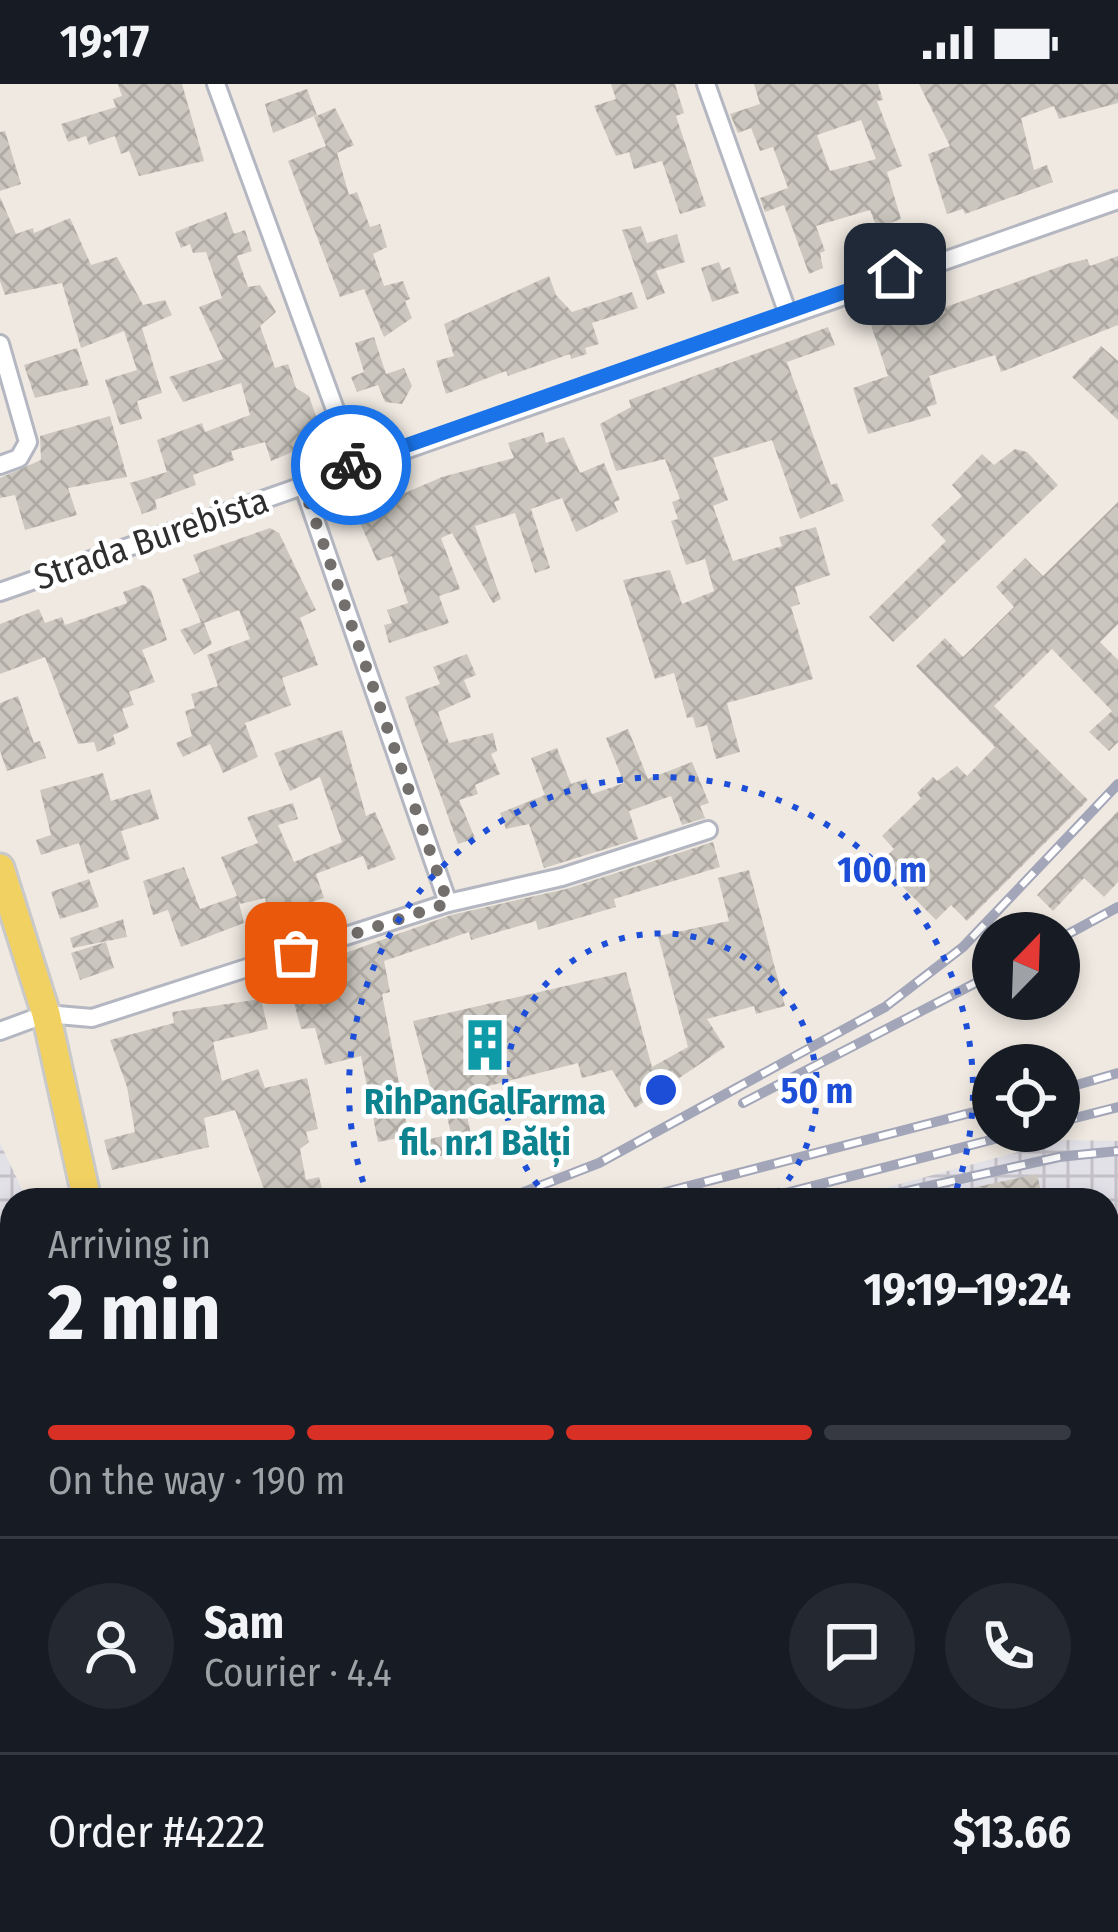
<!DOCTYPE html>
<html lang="en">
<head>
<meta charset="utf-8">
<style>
  :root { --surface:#171b24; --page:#242831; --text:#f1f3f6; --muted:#9ea1a6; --line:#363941; --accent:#d93025 }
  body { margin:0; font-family:"Fira Sans Condensed",sans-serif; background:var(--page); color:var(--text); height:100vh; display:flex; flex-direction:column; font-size:45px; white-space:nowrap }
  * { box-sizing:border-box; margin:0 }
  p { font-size:39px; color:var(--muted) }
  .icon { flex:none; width:66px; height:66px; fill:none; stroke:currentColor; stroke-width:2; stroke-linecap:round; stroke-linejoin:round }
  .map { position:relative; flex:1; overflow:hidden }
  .drawer { position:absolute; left:0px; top:1104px; width:1119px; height:744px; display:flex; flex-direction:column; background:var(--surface); border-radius:36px 36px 0 0; box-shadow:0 6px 18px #0003 }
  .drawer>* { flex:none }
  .needle { width:78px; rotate:23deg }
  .controls { position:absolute; left:972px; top:828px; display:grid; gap:24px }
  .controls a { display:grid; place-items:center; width:108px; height:108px; border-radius:50%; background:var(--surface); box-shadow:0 6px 18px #0003; font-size:60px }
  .pin { position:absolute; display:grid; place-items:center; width:102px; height:102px; color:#fff; margin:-51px; border-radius:24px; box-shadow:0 6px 18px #0006 }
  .courier { position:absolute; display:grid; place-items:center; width:120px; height:120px; margin:-60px; border:9px solid #1a73e8; border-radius:50%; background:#fff; color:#222; box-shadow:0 3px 15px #0007 }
  .summary em { font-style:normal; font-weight:700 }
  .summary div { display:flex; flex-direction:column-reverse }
  .summary { display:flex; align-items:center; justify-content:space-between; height:204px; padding:0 48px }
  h1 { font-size:78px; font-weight:700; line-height:90px }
  .bar { display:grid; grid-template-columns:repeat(4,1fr); gap:18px 12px; align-content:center; height:144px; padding:0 48px }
  .bar i { height:15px; border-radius:9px; background:var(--line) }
  .bar .active { background:var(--accent) }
  .bar p { grid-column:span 4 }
  .line { display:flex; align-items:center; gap:30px; padding:0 48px; border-top:3px solid var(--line) }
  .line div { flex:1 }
  .round { display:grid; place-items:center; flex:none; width:126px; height:126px; border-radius:63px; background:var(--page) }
  .status { display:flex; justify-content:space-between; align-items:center; height:84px; padding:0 60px; background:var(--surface); direction:ltr }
  .status svg { height:33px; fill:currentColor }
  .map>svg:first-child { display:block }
</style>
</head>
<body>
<div class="status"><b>19:17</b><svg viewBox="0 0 49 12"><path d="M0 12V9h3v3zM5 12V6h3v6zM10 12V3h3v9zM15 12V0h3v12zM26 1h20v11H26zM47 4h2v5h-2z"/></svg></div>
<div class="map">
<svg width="1118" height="1848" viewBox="0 0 1118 1848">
  <defs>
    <pattern id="industrial-grid" width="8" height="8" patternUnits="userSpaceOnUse" patternTransform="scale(3)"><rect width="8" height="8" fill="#e3e1e8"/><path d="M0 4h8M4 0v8" fill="none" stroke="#c3c1c7"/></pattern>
    <pattern id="building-cross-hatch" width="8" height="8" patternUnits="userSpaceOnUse" patternTransform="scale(3)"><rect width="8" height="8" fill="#cbc7bf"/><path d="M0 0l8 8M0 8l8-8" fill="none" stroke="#afaba4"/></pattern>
  </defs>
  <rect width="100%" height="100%" fill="#efe9e1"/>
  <!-- industrial -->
  <g fill="url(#industrial-grid)">
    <polygon points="1063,1056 1118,1057 1118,1560 1107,1563 1107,1116 840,1116"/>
    <polygon points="0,1059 27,1116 12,1116 12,1227 0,1229"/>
    <polygon points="1118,1648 1118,1848 780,1848 778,1836 1107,1836 1107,1653"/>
  </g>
  <!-- building -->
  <g fill="url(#building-cross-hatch)" fill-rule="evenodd">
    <polygon points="118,0 182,0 204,77 139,92 129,67 121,70 115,52 89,61 86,52 68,58 61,40 116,23 113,15 122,12"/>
    <polygon points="611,0 675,0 684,29 676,32 706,122 680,130 662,77 634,85 629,68 616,72 594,22 616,15"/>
    <path d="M754,0h124l5,16 -6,1 25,65 -15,6 14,47 -24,9 -7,-18 -54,16 9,25 -5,2 3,15 -14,6 -25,-69 -19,7 -5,-14 28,-10 -15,-41 -13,4 -9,-23 -13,5 -8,-19 30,-10zM861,36l15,39 -46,12 -13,-36z"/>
    <polygon points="919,0 1118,0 1118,19 1059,35 1054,22 1021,34 1034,86 1047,81 1053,98 965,130 963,125 947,130 928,70 950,62"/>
    <polygon points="307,5 317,31 273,49 265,20"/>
    <polygon points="335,24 354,61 337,69 349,111 357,108 370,143 380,140 387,163 373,170 384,202 403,197 410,215 405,217 412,234 384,253 364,205 340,213 288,77 326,62 314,33"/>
    <polygon points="5,47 21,100 0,107 0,48"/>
    <polygon points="0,113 16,150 33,144 34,149 70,134 91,181 117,173 143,221 165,216 172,231 142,244 162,309 137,317 142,335 120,341 105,296 137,286 124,247 81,264 62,199 5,211 0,197"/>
    <polygon points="226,128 234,150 245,146 252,167 237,172 248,203 260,201 276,228 260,242 275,284 288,280 296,304 309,312 317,335 310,338 316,358 271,377 265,358 231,367 234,376 193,391 196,401 155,416 157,425 142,430 130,399 167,388 157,356 202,339 205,348 250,331 241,299 183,318 169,293 223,275 199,223 222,214 206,168 193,169 190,160 181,164 175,148"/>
    <polygon points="641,142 647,159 677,150 685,178 656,187 665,209 647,216 622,146"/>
    <polygon points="1118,172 1118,241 1001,288 995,271 929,292 937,320 927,323 931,332 868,350 853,304 888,292 867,229 917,212 923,231 1070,179 1087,175 1090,182"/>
    <polygon points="719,178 722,186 730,183 739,209 712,218 701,184"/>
    <polygon points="549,192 556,211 572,228 632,208 638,224 592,239 599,260 585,264 587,270 571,275 570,270 508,292 506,287 446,310 436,277 454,272 444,240"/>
    <polygon points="828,243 835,261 787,278 831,401 837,399 844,417 800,435 772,356 713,374 728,416 713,422 733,477 782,462 779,453 816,443 830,491 795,503 800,520 791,523 813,595 727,619 740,668 716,675 707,641 696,644 693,633 687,634 674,589 655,595 623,496 670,486 682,520 714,507 705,475 686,481 671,437 678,435 672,418 680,415 665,375 616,387 600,340 631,323 629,316"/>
    <polygon points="374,253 386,290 404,284 412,302 402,320 385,318 378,301 357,308 351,293 364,288 355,259"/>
    <polygon points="1101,262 1118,277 1118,336 1072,293"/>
    <polygon points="77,264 89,301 35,314 24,281"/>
    <polygon points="110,332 127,393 68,404 77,431 25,446 15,411 0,414 0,394 41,376 40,352"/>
    <polygon points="543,348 546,359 564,353 580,389 604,379 620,416 614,418 618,428 576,448 562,414 531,425 550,484 535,489 515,429 475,442 501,515 493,519 452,449 441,454 460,505 439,512 449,539 389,559 384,541 392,539 387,526 408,519 392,472 377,477 356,430 442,393 514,374 508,359"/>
    <polygon points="1015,365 1027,368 1058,401 893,558 869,533 946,457 931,441 962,412 952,401 982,370 994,381"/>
    <polygon points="1118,418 1118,540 1100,558 1118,576 1118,658 1109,667 1089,648 1112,627 1052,565 994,622 1088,716 967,837 951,821 936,836 879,779 894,765 882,752 921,714 917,709 933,693 937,697 957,682 967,692 995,663 916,582 945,554 963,573 1014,523 996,503 1025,474 1043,492"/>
    <polygon points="270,444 279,449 316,526 300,534 318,581 282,594 291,621 245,639 258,673 223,689 210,660 183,673 176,659 192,652 185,627 195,624 191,610 218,602 207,571 250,555 239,526 204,539 212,560 194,571 180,546 201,538 182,495 200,488 193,471"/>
    <polygon points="143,501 151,506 167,556 142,566 155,598 129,608 134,621 122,625 129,644 113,651 116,660 97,668 94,658 78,660 45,573 0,590 0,540 39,525 45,539 62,533 65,541 127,519 123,508"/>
    <polygon points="467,570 476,591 464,596 471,613 438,628 449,659 493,649 497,667 491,670 500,690 475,701 478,710 459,716 475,754 458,760 405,613 440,600 433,583"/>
    <polygon points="18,612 34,659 40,657 46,674 7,687 0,667 0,619"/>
    <polygon points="628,645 648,695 692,678 709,719 700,722 705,734 682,741 671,712 629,727 638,755 544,784 529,740 506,745 500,729 545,711 531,674 557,664 571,700 586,695 592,710 624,699 606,654"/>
    <polygon points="342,646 366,732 375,728 396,775 368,786 363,772 316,790 324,814 270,832 265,814 240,820 238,815 244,839 181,863 168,826 153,831 143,797 184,783 200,825 237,812 221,773 258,759 247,733 293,719 298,735 278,741 294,778 342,758 320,693 290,707 274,669"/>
    <polygon points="103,689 111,717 150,705 159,735 121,747 130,775 88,790 79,759 41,771 36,756 51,751 40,706"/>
    <polygon points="1118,727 1118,798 1104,813 1084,794 1053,827 1037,811"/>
    <polygon points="713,758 720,783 614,815 616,823 538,846 536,837 471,856 469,848 384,877 390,908 382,910 409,1052 378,1058 361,972 325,981 315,944 301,945 291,907 327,896 323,877 451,831 566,805"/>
    <polygon points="749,786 785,922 756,930 754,922 707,935 725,963 635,1024 612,986 582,994 578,979 462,1009 474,1064 427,1075 422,1057 451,1050 443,1014 434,1017 413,937 626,888 652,983 688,963 658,852 729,837 718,794"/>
    <polygon points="89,795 99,823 60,835 51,808"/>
    <polygon points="123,835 127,853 73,864 70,854"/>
    <polygon points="106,858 114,884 80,896 71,869"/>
    <polygon points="261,915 268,945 213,958 222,997 258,985 265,1004 307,994 318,1045 306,1048 309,1058 300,1065 306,1096 319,1093 325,1116 268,1116 235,1026 204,1034 209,1063 112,1086 104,1056 135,1048 127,1003 110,956 174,939 172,928"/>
    <polygon points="1037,1090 1043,1116 950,1116 949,1109"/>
  </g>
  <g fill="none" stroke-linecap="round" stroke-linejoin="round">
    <!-- service casing -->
    <g stroke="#b4b7c1" stroke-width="15">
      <g id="service">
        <polyline points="0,1492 12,1489"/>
        <polyline points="1107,1623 1118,1618"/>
        <polyline points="880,1848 881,1836"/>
        <polyline points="1091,1848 1118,1837"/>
      </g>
    </g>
    <!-- minor casing -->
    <g stroke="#b4b7c1" stroke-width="22">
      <g id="minor">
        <polyline points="216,0 355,380"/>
        <polyline points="706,0 788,230"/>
        <polyline points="0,260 28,358 19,374 0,381"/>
        <polyline points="303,401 448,819"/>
        <polyline points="0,508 1118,116"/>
        <polyline points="0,947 46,930 92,934 448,819 562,793 708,746"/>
      </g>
    </g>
    <!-- primary casing -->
    <g stroke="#c9c9c9" stroke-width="33">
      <g id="primary">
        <polyline points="0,784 46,930 87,1116"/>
        <polyline points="214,1836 216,1848"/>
        <polyline points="748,1836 749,1848"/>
        <polyline points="396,1848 466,1836"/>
      </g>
    </g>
    <!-- service -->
    <use href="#service" stroke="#fff" stroke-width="9"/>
    <!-- minor -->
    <use href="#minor" stroke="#fff" stroke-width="16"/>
    <!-- primary -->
    <use href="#primary" stroke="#f2d163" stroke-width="27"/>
    <!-- rail casing -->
    <g stroke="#a3a6b8" stroke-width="10">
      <g id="rail">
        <polyline points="1059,855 1118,823"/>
        <polyline points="1059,1006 1118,989"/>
        <polyline points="743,1019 993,890"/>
        <polyline points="1059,1038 1118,1023"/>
        <polyline points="503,1116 599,1079 885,923 963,863 1118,700"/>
        <polyline points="635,1116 993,1023"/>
        <polyline points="759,1116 1025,1047"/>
        <polyline points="867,1116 1059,1073 1118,1067"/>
        <polyline points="0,1242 12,1239"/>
        <polyline points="0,1281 12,1278"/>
        <polyline points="0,1312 12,1309"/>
      </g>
    </g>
    <!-- rail -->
    <use href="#rail" stroke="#fff" stroke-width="6" stroke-dasharray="18" stroke-linecap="butt"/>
  </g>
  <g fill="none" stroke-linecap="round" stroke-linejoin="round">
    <!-- done -->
    <polyline stroke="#726f6d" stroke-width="12" stroke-dasharray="0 21.6" points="296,869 448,819 303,401 351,381"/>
    <!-- route -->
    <polyline stroke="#1a73e8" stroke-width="15" points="351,381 895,190"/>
  </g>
  <!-- distance rings -->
  <g fill="none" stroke="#1d4ed8" stroke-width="6" stroke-dasharray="6 12">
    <path d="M550 1115A156 156 0 1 1 772 1115"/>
    <path d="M369 1115A312 312 0 1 1 953 1115"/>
  </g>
  <!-- icons -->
  <defs>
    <g id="building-bare" transform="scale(4.14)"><path d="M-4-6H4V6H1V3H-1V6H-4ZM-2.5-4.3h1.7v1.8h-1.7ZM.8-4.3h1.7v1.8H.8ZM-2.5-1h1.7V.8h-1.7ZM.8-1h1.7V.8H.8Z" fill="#0f9aa8" stroke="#fff" stroke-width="2.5" paint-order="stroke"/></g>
  </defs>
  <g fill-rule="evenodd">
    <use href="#building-bare" x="485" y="961"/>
  </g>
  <g text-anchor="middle" stroke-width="9" stroke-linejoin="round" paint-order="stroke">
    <!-- street labels -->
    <g font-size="36" fill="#2e2e2e" stroke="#fff">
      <text transform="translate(151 454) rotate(-19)" y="13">Strada Burebista</text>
    </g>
    <!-- culture labels -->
    <g font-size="36" font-weight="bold" fill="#0d838f" stroke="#fff">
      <text x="485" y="1030">RihPanGalFarma<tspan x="485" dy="41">fil. nr.1 Bălți</tspan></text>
    </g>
  </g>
  <circle cx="661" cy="1006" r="18" fill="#1d4ed8" stroke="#fff" stroke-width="6"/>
  <g font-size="36" text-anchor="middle" font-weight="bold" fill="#1d4ed8" stroke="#fff" stroke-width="9" stroke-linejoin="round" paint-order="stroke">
    <text x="882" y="798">100 m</text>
    <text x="817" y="1019">50 m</text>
  </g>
</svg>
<div class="controls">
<a><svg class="needle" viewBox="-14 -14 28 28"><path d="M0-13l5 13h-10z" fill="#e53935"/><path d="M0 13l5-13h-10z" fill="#9ea1a6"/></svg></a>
<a><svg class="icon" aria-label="locate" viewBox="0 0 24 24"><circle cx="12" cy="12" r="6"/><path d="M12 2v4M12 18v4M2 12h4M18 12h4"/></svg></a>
</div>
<div class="pin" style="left:296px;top:869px;background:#ea580c"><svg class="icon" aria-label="bag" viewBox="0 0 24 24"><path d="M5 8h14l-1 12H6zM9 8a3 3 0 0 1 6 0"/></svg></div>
<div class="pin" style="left:895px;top:190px;background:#1f2937"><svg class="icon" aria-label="home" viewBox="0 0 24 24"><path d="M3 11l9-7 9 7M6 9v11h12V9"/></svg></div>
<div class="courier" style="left:351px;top:381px"><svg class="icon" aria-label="bike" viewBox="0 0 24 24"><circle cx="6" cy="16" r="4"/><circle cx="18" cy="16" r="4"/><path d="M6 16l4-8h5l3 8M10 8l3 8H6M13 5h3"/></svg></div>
<section class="drawer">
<div class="summary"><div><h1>2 min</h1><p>Arriving in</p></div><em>19:19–19:24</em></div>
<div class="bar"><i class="active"></i><i class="active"></i><i class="active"></i><i></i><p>On the way · 190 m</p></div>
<div class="line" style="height:216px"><a class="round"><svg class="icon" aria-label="person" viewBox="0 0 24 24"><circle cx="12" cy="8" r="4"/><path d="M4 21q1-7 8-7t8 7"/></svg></a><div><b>Sam</b><p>Courier · 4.4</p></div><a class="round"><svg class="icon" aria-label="chat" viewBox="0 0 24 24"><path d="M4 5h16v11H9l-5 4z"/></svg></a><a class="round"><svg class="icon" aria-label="phone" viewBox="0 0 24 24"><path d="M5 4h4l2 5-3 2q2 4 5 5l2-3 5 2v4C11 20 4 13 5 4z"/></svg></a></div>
<div class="line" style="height:156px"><div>Order #4222</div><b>$13.66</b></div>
</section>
</div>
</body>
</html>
